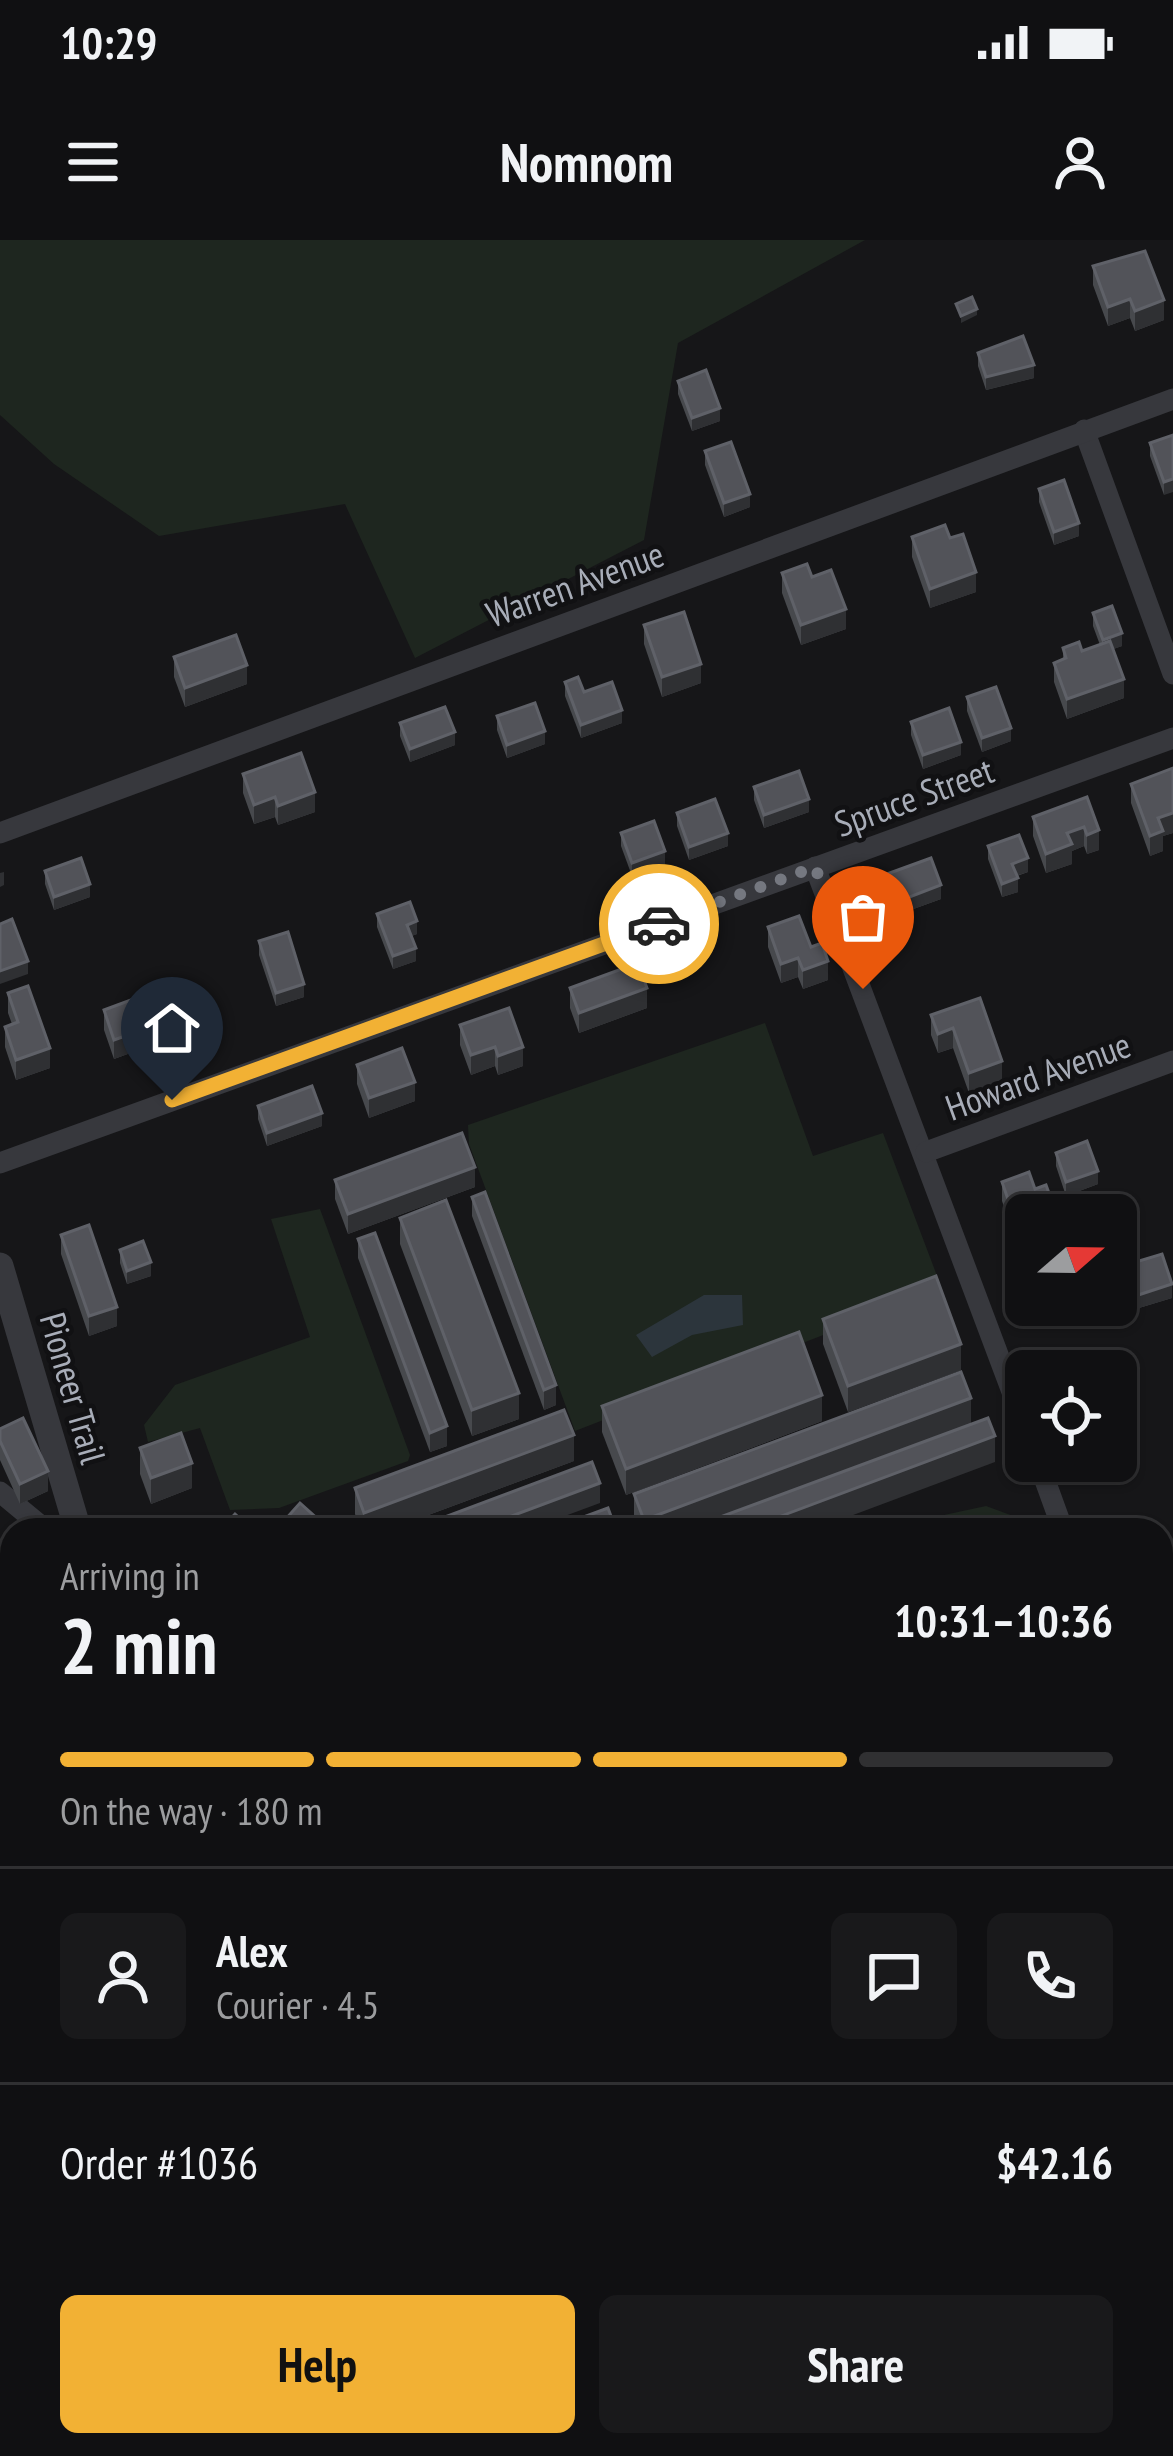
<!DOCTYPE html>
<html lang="en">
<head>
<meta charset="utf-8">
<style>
  :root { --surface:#101012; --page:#19191b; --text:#f1f3f6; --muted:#9c9d9f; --line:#303032; --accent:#f2b134 }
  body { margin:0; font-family:"PT Sans Narrow",sans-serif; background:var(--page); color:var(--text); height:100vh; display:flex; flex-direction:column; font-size:45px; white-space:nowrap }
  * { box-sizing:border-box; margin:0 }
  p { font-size:39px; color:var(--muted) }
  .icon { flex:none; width:66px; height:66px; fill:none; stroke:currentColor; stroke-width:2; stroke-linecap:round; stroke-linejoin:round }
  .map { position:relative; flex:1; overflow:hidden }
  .sheet { position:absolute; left:0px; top:1278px; width:1173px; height:939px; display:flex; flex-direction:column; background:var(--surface); border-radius:36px 36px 0 0; box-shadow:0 3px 9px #0004,0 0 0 3px var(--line) }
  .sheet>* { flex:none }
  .needle { width:78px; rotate:70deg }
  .controls { position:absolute; left:1005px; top:954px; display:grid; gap:24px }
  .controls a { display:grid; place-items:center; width:132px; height:132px; border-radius:18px; background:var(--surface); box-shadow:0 3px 9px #0004,0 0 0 3px var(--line); font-size:60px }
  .pin { position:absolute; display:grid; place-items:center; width:102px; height:102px; color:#fff; margin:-123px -51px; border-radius:50% 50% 50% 0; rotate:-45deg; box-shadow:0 0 12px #0007 }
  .pin .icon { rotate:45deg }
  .courier { position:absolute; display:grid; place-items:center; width:120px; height:120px; margin:-60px; border:9px solid #f2b134; border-radius:50%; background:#fff; color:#222; box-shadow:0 3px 15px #0007 }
  .summary em { font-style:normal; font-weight:600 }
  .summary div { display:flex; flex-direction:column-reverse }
  .summary { display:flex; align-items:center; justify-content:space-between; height:204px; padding:0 60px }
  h1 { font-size:78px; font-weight:600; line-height:90px }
  .bar { display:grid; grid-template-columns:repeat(4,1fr); gap:18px 12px; align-content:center; height:144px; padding:0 60px }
  .bar i { height:15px; border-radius:9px; background:var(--line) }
  .bar .current { background:var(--accent) }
  .bar p { grid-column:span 4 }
  .line { display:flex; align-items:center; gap:30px; padding:0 60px; border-top:3px solid var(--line) }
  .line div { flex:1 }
  .round { display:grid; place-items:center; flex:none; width:126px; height:126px; border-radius:18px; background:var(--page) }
  .button { display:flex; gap:24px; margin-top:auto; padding:24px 60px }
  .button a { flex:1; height:138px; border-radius:18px; background:var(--accent); color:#111; font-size:48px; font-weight:600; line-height:138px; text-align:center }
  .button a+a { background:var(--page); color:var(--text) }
  .status { display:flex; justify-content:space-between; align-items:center; height:84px; padding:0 60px; background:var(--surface); direction:ltr }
  .status svg { height:33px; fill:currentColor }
  header { display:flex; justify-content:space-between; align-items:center; height:156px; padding:0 60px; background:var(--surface); font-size:54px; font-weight:600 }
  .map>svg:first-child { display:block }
</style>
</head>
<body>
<div class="status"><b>10:29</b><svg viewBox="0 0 49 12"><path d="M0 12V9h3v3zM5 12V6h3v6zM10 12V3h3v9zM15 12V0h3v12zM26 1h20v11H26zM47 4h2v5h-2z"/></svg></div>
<header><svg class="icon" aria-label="menu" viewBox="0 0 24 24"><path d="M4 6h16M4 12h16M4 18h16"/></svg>Nomnom<svg class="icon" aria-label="person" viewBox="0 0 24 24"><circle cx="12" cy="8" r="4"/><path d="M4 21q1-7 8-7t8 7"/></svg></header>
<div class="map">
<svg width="1173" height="2216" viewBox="0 0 1173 2216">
  <rect width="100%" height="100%" fill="#161618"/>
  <!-- green -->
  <g fill="#1e261f">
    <polygon points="0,0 865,0 678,103 644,300 415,418 345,264 159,296 54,224 0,175"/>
    <polygon points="765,783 813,916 883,893 942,1049 575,1191 469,904 468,885"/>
    <polygon points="320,969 410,1215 408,1221 279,1268 230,1270 200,1188 148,1202 144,1185 175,1145 310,1097 271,979"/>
    <polygon points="986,1266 1052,1290 907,1290 916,1281"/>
  </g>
  <!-- water -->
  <polygon fill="#2c353c" points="704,1055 742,1055 743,1085 692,1095 652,1117 636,1095"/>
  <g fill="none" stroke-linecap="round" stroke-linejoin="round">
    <!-- minor -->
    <g stroke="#37383d" stroke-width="21">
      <polyline points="1084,190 1173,434"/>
      <polyline points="0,593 1173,159"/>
      <polyline points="815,627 1026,1189"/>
      <polyline points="926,912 1173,821"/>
      <polyline points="0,923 1173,498"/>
      <polyline points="1038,1221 1063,1290"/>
      <polyline points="0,1252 46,1290"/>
      <polyline points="1161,1413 1173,1409"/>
      <polyline points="1161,1560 1173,1592"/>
      <polyline points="1161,1878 1173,1872"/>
      <polyline points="0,1879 12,1875"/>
      <polyline points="0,2192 12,2188"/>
      <polyline points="613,2205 621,2216"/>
      <polyline points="757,2216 786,2205"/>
    </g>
    <!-- tertiary -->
    <polyline stroke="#37383d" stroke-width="27" points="0,1026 78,1290"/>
    <!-- secondary -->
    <g stroke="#45474d" stroke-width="30">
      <polyline points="0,1963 12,1977"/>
      <polyline points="0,2039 12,2053"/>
      <polyline points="141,2205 150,2216"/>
      <polyline points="204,2205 213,2216"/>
    </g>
    <!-- primary -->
    <g stroke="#53555c" stroke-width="33">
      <polyline points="0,1460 12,1467"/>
      <polyline points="1161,2120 1173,2127"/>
    </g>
  </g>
  <!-- wall -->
  <g fill="#47494d">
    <polygon points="1093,26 1164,80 1135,91 1130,78 1108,86 1093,45"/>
    <polygon points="978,113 1034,138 986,150 978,126"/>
    <polygon points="678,141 720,181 692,191 678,154"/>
    <polygon points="1173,195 1164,255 1150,216 1150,203"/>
    <polygon points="705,211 750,267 724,277 705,225"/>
    <polygon points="1039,249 1079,296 1054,305 1039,262"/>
    <polygon points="912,297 950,298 976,352 930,368 912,317"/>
    <polygon points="782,333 812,337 846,389 801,405 782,353"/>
    <polygon points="1093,373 1122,406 1113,409 1124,458 1067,479 1054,442 1054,423 1063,419 1063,408 1082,411 1100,405 1093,386"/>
    <polygon points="644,385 701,443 662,457 644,404"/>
    <polygon points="174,417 247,444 185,467 174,437"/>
    <polygon points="565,442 584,452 622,483 581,498 565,456"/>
    <polygon points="967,457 1011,501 982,512 967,471"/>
    <polygon points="497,476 545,504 507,518 497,490"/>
    <polygon points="911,482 961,515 923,529 911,495"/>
    <polygon points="400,483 455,505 410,522 400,496"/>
    <polygon points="1173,528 1173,593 1163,596 1163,611 1150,616 1131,563 1131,544"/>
    <polygon points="243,534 315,572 278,585 275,577 254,584 243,553"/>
    <polygon points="754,547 809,572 764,588 754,560"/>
    <polygon points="1087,557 1099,610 1087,614 1084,606 1072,611 1072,624 1046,633 1033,596 1033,577"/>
    <polygon points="677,573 728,606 689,620 677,586"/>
    <polygon points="621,593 665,624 632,636 621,606"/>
    <polygon points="988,606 1028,632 1017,636 1018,652 1002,657 988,619"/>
    <polygon points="45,631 90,657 54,670 45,644"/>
    <polygon points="876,638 941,659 886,679 876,651"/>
    <polygon points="377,674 417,694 411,696 416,721 393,729 377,687"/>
    <polygon points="768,687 811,707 828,740 803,749 798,737 781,743 768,707"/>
    <polygon points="259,701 304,757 276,766 259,715"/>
    <polygon points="570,748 647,768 579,793 570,768"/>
    <polygon points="8,753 50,828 16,840 5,807 5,787 12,784 8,773"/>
    <polygon points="980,758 1002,841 969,853 953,808 938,813 931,795 931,775"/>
    <polygon points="104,770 169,799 114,819 104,790"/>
    <polygon points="460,785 523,826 498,835 495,826 471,835 460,805"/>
    <polygon points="357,825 415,861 369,878 357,844"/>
    <polygon points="258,866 322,886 267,906 258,879"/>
    <polygon points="1056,913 1098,944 1066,956 1056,926"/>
    <polygon points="335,940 475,947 348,994 335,959"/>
    <polygon points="1002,942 1035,949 1026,975 1026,1031 1023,1024 1023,1009 1019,1010 1002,961"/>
    <polygon points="472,957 556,1165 544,1170 472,976"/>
    <polygon points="400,978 519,1179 472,1196 400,1004"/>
    <polygon points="61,995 117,1086 89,1096 61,1014"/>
    <polygon points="358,999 447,1206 430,1212 358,1018"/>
    <polygon points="120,1010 151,1036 127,1044 120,1023"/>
    <polygon points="1119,1027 1172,1058 1129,1071 1119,1040"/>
    <polygon points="823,1079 961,1130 848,1172 823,1104"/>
    <polygon points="602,1166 822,1181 626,1255 602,1192"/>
    <polygon points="0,1189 48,1251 20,1264 0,1220"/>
    <polygon points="140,1208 192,1248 151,1264 140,1234"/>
    <polygon points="574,1221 388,1290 361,1290 355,1274 355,1248"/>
    <polygon points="634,1254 685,1290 638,1290 634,1280"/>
    <polygon points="1173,1331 1173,1367 1161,1350 1161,1336"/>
    <polygon points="1173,1918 1173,1969 1161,1963 1161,1927"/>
    <polygon points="904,2205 943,2205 937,2216 925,2216"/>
  </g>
  <!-- shaded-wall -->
  <g fill="#2f3033">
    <polygon points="1130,59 1130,78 1108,86 1108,67"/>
    <polygon points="1164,60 1164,80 1135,91 1135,71"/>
    <polygon points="977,69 977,75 961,83 961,76"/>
    <polygon points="1034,125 1034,138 986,150 986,137"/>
    <polygon points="720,168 720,181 692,191 692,178"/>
    <polygon points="1173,239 1173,252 1164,255 1164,242"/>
    <polygon points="750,254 750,267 724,277 724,263"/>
    <polygon points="1079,283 1079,296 1054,305 1054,292"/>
    <polygon points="976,332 976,352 930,368 930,349"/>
    <polygon points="846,369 846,389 801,405 801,385"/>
    <polygon points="1122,393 1122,406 1103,413 1103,400"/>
    <polygon points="701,424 701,443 662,457 662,437"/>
    <polygon points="247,425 247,444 185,467 185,448"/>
    <polygon points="1124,439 1124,458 1067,479 1067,459"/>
    <polygon points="622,470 622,483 581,498 581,485"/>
    <polygon points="1011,488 1011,501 982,512 982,498"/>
    <polygon points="545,491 545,504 507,518 507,505"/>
    <polygon points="455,492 455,505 410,522 410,509"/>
    <polygon points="961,502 961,515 923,529 923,515"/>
    <polygon points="315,552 315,572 278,585 278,566"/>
    <polygon points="275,557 275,577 254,584 254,565"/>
    <polygon points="809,559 809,572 764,588 764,575"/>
    <polygon points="1173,573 1173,593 1163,596 1163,611 1150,616 1150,596 1158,578"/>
    <polygon points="1084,587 1084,606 1072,611 1072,624 1046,633 1046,614 1067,593"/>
    <polygon points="1099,590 1099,610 1087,614 1087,595"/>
    <polygon points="728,593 728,606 689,620 689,607"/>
    <polygon points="665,611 665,624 632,636 632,623"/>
    <polygon points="1028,618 1028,632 1012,637 1012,624"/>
    <polygon points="4,632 4,645 0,647 0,633"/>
    <polygon points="1018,638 1018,652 1002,657 1002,644"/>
    <polygon points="90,644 90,657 54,670 54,657"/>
    <polygon points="941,645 941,659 886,679 886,666"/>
    <polygon points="417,681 417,694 407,698 407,685"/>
    <polygon points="416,708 416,721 393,729 393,716"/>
    <polygon points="798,718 798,737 781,743 781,724"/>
    <polygon points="28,721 28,734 0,744 0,731"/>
    <polygon points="828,721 828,740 803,749 803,730"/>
    <polygon points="304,744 304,757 276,766 276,753"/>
    <polygon points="647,748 647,768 579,793 579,773"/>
    <polygon points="169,780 169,799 114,819 114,800"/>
    <polygon points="953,788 953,808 938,813 938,794"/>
    <polygon points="495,807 495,826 471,835 471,815"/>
    <polygon points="523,807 523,826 498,835 498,816"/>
    <polygon points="50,808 50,828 16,840 16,820"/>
    <polygon points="1002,821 1002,841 969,853 969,833"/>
    <polygon points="415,842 415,861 369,878 369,858"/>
    <polygon points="322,873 322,886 267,906 267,893"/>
    <polygon points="475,927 475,947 348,994 348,974"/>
    <polygon points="1098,931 1098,944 1066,956 1066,942"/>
    <polygon points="1026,988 1026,1008 1019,1010 1019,991"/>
    <polygon points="151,1022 151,1036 127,1044 127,1031"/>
    <polygon points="1172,1044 1172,1058 1129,1071 1129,1058"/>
    <polygon points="1054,1065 1078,1065 1078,1071 1054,1079"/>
    <polygon points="117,1067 117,1086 89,1096 89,1076"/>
    <polygon points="961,1104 961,1130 848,1172 848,1146"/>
    <polygon points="556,1145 556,1165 544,1170 544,1150"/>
    <polygon points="519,1153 519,1179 472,1196 472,1170"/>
    <polygon points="822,1155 822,1181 626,1255 626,1229"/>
    <polygon points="971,1158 971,1184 685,1290 644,1290 644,1280"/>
    <polygon points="447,1186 447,1206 430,1212 430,1193"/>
    <polygon points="574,1195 574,1221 388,1290 364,1290 364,1273"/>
    <polygon points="995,1196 995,1222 813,1290 744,1290"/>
    <polygon points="192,1223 192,1248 151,1264 151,1238"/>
    <polygon points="48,1231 48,1251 20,1264 20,1244"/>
    <polygon points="600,1243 600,1263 527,1290 474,1290"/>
    <polygon points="1173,1673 1173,1693 1161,1697 1161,1678"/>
    <polygon points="6,1738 6,1751 0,1753 0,1740"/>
    <polygon points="12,1804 12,1817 0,1821 0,1808"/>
    <polygon points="1173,1806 1173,1819 1163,1823 1163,1828 1161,1829 1162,1810"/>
    <polygon points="1168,1968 1168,1988 1161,2000 1161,1981"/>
    <polygon points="662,2205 687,2205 662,2214"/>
    <polygon points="936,2205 943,2205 937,2216 935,2216"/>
  </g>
  <!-- building -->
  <g fill="#525359" stroke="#5f6168" stroke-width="3">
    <polygon points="1145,11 1164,60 1135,71 1130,59 1108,67 1093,26"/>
    <polygon points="972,57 977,69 961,76 956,64"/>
    <polygon points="1023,96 1034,125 986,137 978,113"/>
    <polygon points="706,130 720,168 692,178 678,141"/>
    <polygon points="1173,195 1173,239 1164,242 1150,203"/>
    <polygon points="731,202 750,254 724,263 705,211"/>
    <polygon points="1064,240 1079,283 1054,292 1039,249"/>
    <polygon points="945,285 950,298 963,294 976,332 930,349 912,297"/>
    <polygon points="807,324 812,337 831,330 846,369 801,385 782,333"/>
    <polygon points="1112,366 1122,393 1103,400 1093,373"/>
    <polygon points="684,372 701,424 662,437 644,385"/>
    <polygon points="236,395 247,425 185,448 174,417"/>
    <polygon points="1110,401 1124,439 1067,459 1054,423 1066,418 1063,408 1079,402 1082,411"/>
    <polygon points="578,437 584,452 612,442 622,470 581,485 565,442"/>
    <polygon points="996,447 1011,488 982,498 967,457"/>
    <polygon points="535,463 545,491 507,505 497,476"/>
    <polygon points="445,467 455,492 410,509 400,483"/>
    <polygon points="949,468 961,502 923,515 911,482"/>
    <polygon points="301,513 315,552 278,566 275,557 254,565 243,534"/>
    <polygon points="1173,528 1173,573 1158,578 1163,591 1150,596 1131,544"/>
    <polygon points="799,531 809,559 764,575 754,547"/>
    <polygon points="1087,557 1099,590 1087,595 1084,587 1067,593 1072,604 1046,614 1033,577"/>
    <polygon points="715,559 728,593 689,607 677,573"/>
    <polygon points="654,581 665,611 632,623 621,593"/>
    <polygon points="1019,595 1028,618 1012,624 1018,638 1002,644 988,606"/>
    <polygon points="81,618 90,644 54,657 45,631"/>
    <polygon points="931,618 941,645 886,666 876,638"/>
    <polygon points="410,662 417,681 407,685 416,708 393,716 377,674"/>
    <polygon points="799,676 811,707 822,703 828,721 803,730 798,718 781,724 768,687"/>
    <polygon points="12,679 28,721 0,731 0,684"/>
    <polygon points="288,692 304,744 276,753 259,701"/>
    <polygon points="638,723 647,748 579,773 570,748"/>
    <polygon points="28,746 50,808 16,820 5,787 18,782 8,753"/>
    <polygon points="158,750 169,780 114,800 104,770"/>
    <polygon points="980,758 1002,821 969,833 953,788 938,794 931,775"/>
    <polygon points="509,768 523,807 498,816 495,807 471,815 460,785"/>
    <polygon points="402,808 415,842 369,858 357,825"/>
    <polygon points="312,846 322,873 267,893 258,866"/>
    <polygon points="462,893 475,927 348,974 335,940"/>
    <polygon points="1087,901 1098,931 1066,942 1056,913"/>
    <polygon points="1029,932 1035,949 1046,945 1057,975 1026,975 1026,988 1019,991 1002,942"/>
    <polygon points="485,952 556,1145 544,1150 472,957"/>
    <polygon points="446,960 519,1153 472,1170 400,978"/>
    <polygon points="89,985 117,1067 89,1076 61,995"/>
    <polygon points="375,993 447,1186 430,1193 358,999"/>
    <polygon points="143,1001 151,1022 127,1031 120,1010"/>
    <polygon points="1162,1014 1172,1044 1129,1058 1119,1027"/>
    <polygon points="936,1036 961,1104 848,1146 823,1079"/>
    <polygon points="799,1092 822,1155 626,1229 602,1166"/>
    <polygon points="961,1132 971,1158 644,1280 634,1254"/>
    <polygon points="564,1170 574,1195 364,1273 355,1248"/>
    <polygon points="23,1178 48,1231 20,1244 0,1201 0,1189"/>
    <polygon points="988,1178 995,1196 744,1290 685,1290"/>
    <polygon points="181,1193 192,1223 151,1238 140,1208"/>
    <polygon points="592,1222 600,1243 474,1290 410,1290"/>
    <polygon points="300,1263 330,1290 276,1290"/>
    <polygon points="608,1268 616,1290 548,1290"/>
    <polygon points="235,1274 248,1286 245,1290 220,1290"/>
    <polygon points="1173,1331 1173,1354 1161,1337"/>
    <polygon points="1165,1622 1173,1645 1173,1673 1161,1678 1161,1624"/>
    <polygon points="0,1721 6,1738 0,1740"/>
    <polygon points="12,1761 12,1804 0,1808 0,1765"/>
    <polygon points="1173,1775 1173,1806 1162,1810 1163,1815 1161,1816 1161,1779"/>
    <polygon points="1167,1915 1173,1918 1173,1956 1161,1950 1161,1927"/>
    <polygon points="1161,1964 1168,1968 1161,1981"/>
  </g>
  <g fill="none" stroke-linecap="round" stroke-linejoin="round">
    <!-- done -->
    <polyline stroke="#757880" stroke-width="12" stroke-dasharray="0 21.6" points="659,684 815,627 863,749"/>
    <!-- route -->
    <polyline stroke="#f2b134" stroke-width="15" points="172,860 659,684"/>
  </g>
  <g text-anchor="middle" stroke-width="9" stroke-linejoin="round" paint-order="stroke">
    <!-- street labels -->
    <g font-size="36" fill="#a8adb8" stroke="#111113">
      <text transform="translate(575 344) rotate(-20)" y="13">Warren Avenue</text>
      <text transform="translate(914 557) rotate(-20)" y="13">Spruce Street</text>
      <text transform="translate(1038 836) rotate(-20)" y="13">Howard Avenue</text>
      <text transform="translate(73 1148) rotate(74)" y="13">Pioneer Trail</text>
    </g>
  </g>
</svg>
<div class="controls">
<a><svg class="needle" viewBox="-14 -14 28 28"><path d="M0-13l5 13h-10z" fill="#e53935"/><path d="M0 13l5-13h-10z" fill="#9c9d9f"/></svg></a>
<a><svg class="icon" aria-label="locate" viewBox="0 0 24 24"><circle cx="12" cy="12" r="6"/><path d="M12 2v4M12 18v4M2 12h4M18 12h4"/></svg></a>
</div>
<div class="pin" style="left:863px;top:749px;background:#ea580c"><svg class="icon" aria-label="bag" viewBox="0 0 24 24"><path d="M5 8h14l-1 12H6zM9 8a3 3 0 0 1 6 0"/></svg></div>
<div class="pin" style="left:172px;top:860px;background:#1f2937"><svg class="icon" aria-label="home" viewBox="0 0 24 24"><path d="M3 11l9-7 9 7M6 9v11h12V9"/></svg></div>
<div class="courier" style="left:659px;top:684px"><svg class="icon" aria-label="car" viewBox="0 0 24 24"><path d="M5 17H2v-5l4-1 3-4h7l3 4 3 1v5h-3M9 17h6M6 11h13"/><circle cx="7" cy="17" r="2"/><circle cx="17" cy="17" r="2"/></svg></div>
<section class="sheet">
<div class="summary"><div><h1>2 min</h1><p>Arriving in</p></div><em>10:31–10:36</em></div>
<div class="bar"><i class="current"></i><i class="current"></i><i class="current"></i><i></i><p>On the way · 180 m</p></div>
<div class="line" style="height:216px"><a class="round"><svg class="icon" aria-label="person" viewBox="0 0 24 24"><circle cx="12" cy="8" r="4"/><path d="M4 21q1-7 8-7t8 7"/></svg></a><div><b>Alex</b><p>Courier · 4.5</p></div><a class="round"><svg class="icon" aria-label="chat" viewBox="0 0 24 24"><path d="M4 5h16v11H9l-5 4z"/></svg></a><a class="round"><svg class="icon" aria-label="phone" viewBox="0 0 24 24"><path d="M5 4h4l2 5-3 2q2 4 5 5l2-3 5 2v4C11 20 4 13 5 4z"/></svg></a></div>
<div class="line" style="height:156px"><div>Order #1036</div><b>$42.16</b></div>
<div class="button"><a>Help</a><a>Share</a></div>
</section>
</div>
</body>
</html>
